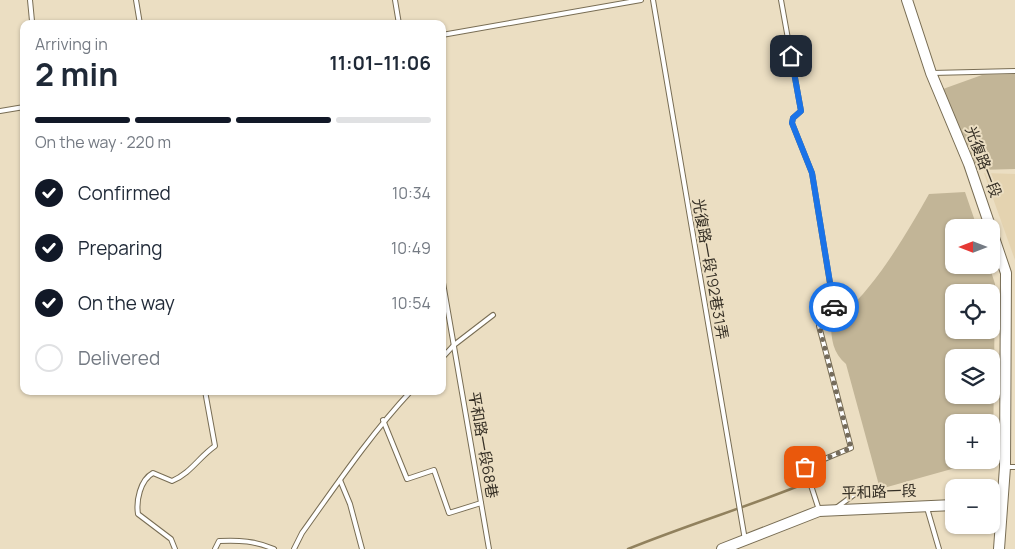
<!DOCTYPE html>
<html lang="en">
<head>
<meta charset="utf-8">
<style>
  :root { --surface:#fff; --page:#f6f6f7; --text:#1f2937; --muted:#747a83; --line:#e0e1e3; --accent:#111827 }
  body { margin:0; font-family:Manrope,"Noto Sans TC",sans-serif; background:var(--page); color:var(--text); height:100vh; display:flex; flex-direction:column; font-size:19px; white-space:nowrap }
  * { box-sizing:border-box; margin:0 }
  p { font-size:16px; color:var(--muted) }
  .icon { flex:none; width:28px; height:28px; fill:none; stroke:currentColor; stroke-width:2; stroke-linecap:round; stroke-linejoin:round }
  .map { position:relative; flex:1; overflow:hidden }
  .sheet { position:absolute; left:20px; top:20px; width:426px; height:375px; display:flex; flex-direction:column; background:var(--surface); border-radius:10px; box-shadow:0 1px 4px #0004 }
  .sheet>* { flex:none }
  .needle { width:32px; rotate:270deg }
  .buttons { position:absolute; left:945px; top:219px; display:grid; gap:10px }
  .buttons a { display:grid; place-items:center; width:55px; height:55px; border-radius:10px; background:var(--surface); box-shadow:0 1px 4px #0004; font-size:25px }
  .pin { position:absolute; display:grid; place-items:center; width:42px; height:42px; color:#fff; margin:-21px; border-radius:10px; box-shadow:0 2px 8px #0006 }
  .courier { position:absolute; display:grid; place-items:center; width:50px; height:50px; margin:-25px; border:4px solid #1a73e8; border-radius:50%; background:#fff; color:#222; box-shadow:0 1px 6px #0007 }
  .overview em { font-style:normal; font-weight:700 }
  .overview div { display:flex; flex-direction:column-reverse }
  .overview { display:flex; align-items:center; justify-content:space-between; height:85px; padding:0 15px }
  h1 { font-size:32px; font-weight:700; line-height:38px }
  .bar { display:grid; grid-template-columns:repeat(4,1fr); gap:8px 5px; align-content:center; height:60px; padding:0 15px }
  .bar i { height:6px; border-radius:4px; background:var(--line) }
  .bar .current { background:var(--accent) }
  .bar p { grid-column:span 4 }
  ol { padding:0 15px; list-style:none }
  li { display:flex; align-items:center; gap:15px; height:55px }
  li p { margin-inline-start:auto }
  li .icon { padding:5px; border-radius:50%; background:var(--accent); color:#fff; stroke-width:4 }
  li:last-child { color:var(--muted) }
  li i { width:28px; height:28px; border:2px solid var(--line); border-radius:50% }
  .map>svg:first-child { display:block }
</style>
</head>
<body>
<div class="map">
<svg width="1015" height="549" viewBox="0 0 1015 549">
  <rect width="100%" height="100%" fill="#ebdec2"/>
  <!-- built -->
  <polygon fill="#e4d3b0" points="984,173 1015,174 1015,260"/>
  <!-- green -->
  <g fill="#c2b597" fill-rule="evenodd">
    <polygon points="1015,74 1015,169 978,170 943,89 982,75"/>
    <path d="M965,192l12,35 -23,1v37h35l6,19 -2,174h-2v-36h-37v38h30l-104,29 -34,-125c-13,-11 -15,-25 -15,-41 38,-24 76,-90 98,-129zM954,292h37v38h-37zM954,358h37v37h-37z"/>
  </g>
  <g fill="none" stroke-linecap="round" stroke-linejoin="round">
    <!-- stream -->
    <path stroke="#91815d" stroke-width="2.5" d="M628,549c59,-24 119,-42 178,-66"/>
    <!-- service casing -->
    <g stroke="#786d54" stroke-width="6">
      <g id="service">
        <polyline points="30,0 32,21"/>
        <polyline points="136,0 140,24"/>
        <polyline points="395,0 399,24"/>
        <polyline points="653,0 745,540"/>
        <polyline points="781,0 801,111 793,118 792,123 812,173 834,308 831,314 822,317 819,326 851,448 805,467 819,510"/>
        <polyline points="442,35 641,0"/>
        <polyline points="932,73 1015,71"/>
        <polyline points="0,111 24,107"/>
        <polyline points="442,277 489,549"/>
        <polyline points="442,358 454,345 493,315"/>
        <polyline points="383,420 407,479 434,470 449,513 481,503"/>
        <polyline points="1005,467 1015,467"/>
        <polyline points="340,480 350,504 362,549"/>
        <polyline points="836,508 859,491"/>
        <polyline points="927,508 939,549"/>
        <path d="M175,549l-4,-10 -33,-25c-2,-13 2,-34 15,-41l19,8c19,-8 27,-24 43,-35l-10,-55"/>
        <path d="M215,549l4,-8c20,-1 37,0 55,8"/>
        <path d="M294,549l8,-16c35,-49 68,-98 109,-142"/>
      </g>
    </g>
    <!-- tertiary casing -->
    <g stroke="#786d54" stroke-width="12">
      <g id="tertiary">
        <polyline points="907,0 931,73 969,164 1006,273 1005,467 999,549"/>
        <polyline points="991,504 1002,504"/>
        <polyline points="722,549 819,511 954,505"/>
      </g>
    </g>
    <!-- service -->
    <use href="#service" stroke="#fff" stroke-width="4"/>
    <!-- tertiary -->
    <use href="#tertiary" stroke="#fff" stroke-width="10"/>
  </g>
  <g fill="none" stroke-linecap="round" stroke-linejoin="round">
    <!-- done -->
    <polyline stroke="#756c5c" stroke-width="5" stroke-dasharray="0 9" points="805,467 851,448 819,326 822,317 831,314 834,307"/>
    <!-- route -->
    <polyline stroke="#1a73e8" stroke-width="6" points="791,56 801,111 793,118 792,123 812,173 834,307"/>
  </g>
  <g text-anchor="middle" stroke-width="4" stroke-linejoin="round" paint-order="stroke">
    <!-- street labels -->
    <g font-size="15" fill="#352f25" stroke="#ebdec2">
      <text transform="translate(983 162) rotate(69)" y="5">光復路一段</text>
      <text transform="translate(710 269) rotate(80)" y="5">光復路一段192巷31弄</text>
      <text transform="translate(483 445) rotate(80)" y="5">平和路一段68巷</text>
      <text transform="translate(879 492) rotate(-2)" y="5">平和路一段</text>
    </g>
  </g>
</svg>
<div class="buttons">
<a><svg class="needle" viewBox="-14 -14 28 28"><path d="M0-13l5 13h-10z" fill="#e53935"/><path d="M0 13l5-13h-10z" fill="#747a83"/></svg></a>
<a><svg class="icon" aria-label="locate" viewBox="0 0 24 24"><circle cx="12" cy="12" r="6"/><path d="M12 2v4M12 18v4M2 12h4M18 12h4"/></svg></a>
<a><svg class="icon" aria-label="layers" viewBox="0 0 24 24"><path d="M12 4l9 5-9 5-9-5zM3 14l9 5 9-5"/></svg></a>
<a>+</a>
<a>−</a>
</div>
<div class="pin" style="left:805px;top:467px;background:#ea580c"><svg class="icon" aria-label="bag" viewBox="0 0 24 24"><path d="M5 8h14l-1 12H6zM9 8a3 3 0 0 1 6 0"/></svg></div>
<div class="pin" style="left:791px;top:56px;background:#1f2937"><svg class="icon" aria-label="home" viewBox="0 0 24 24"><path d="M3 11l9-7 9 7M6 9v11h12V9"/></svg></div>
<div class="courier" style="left:834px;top:307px"><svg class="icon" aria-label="car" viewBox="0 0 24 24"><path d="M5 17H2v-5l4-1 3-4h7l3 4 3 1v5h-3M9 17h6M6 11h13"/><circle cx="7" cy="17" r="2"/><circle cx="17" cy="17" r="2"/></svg></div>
<section class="sheet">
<div class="overview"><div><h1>2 min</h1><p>Arriving in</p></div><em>11:01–11:06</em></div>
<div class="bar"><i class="current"></i><i class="current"></i><i class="current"></i><i></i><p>On the way · 220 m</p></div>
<ol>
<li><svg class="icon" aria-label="check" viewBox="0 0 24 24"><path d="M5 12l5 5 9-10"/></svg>Confirmed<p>10:34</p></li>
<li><svg class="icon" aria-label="check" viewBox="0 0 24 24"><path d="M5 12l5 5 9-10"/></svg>Preparing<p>10:49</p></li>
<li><svg class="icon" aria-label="check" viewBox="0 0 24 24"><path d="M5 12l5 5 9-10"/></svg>On the way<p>10:54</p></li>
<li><i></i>Delivered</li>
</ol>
</section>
</div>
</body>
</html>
